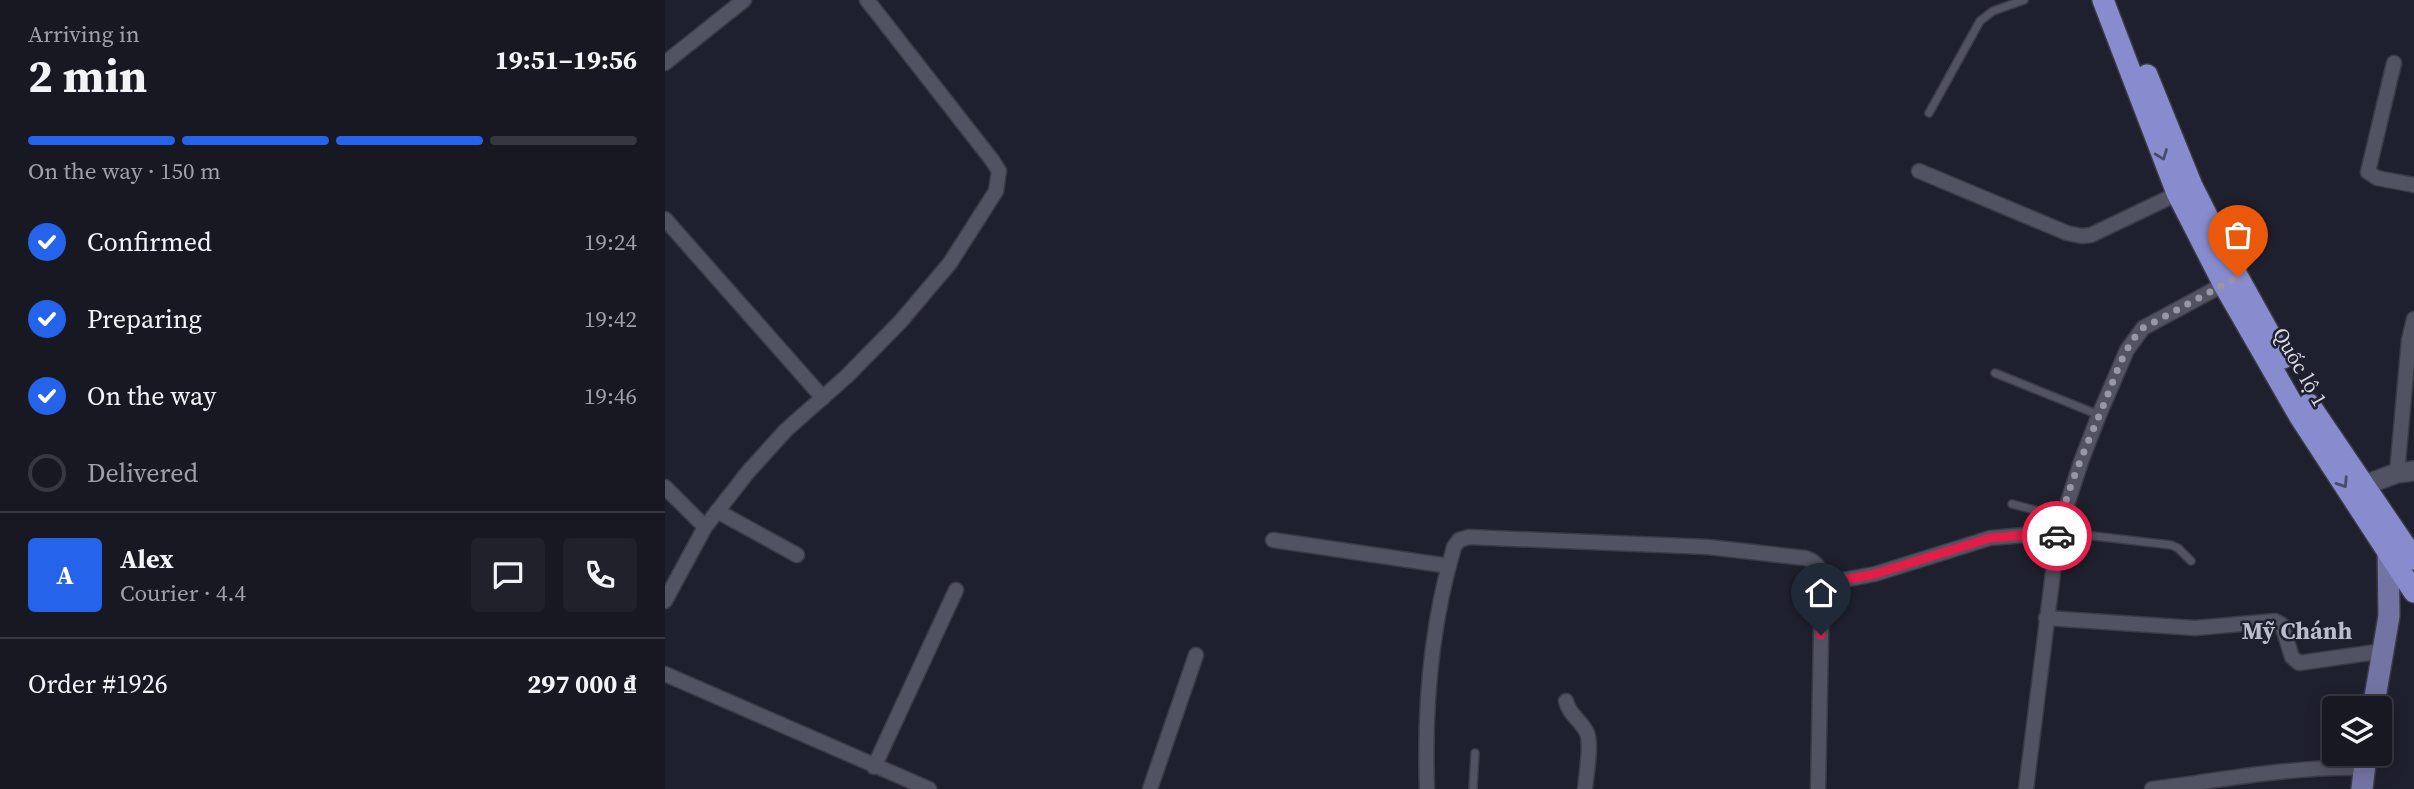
<!DOCTYPE html>
<html lang="en">
<head>
<meta charset="utf-8">
<style>
  :root { --surface:#171822; --page:#20212a; --text:#f1f3f6; --muted:#9ea0a5; --line:#363740; --accent:#2563eb }
  body { margin:0; font-family:"Source Serif 4",serif; background:var(--page); color:var(--text); height:100vh; display:flex; flex-direction:column; font-size:26px; white-space:nowrap }
  * { box-sizing:border-box; margin:0 }
  p { font-size:23px; color:var(--muted) }
  .icon { flex:none; width:38px; height:38px; fill:none; stroke:currentColor; stroke-width:2; stroke-linecap:round; stroke-linejoin:round }
  .map { position:relative; flex:1; overflow:hidden }
  .side { display:flex; flex-direction:column; background:var(--surface); width:665px }
  .side>* { flex:none }
  .fabs { position:absolute; left:1657px; top:696px; display:grid; gap:14px }
  .fabs a { display:grid; place-items:center; width:70px; height:70px; border-radius:7px; background:var(--surface); box-shadow:0 4px 18px #0003,0 0 0 2px var(--line); font-size:35px }
  .pin { position:absolute; display:grid; place-items:center; width:60px; height:60px; color:#fff; margin:-72px -30px; border-radius:50% 50% 50% 0; rotate:-45deg; box-shadow:0 0 7px #0007 }
  .pin .icon { rotate:45deg }
  .courier { position:absolute; display:grid; place-items:center; width:70px; height:70px; margin:-35px; border:5px solid #e11d48; border-radius:50%; background:#fff; color:#222; box-shadow:0 2px 9px #0007 }
  .head em { font-style:normal; font-weight:700 }
  .head div { display:flex; flex-direction:column-reverse }
  .head { display:flex; align-items:center; justify-content:space-between; height:119px; padding:0 28px }
  h1 { font-size:46px; font-weight:700; line-height:52px }
  .bar { display:grid; grid-template-columns:repeat(4,1fr); gap:10px 7px; align-content:center; height:84px; padding:0 28px }
  .bar i { height:9px; border-radius:5px; background:var(--line) }
  .bar .selected { background:var(--accent) }
  .bar p { grid-column:span 4 }
  .line { display:flex; align-items:center; gap:18px; padding:0 28px; border-top:2px solid var(--line) }
  .line div { flex:1 }
  .round { display:grid; place-items:center; flex:none; width:74px; height:74px; border-radius:7px; background:var(--page) }
  ol { padding:0 28px; list-style:none }
  li { display:flex; align-items:center; gap:21px; height:77px }
  li p { margin-inline-start:auto }
  li .icon { padding:7px; border-radius:50%; background:var(--accent); color:#fff; stroke-width:4 }
  li:last-child { color:var(--muted) }
  li i { width:38px; height:38px; border:4px solid var(--line); border-radius:50% }
  main { display:flex; flex:1; min-height:0 }
  .map>svg:first-child { display:block }
</style>
</head>
<body>
<main>
<section class="side">
<div class="head"><div><h1>2 min</h1><p>Arriving in</p></div><em>19:51–19:56</em></div>
<div class="bar"><i class="selected"></i><i class="selected"></i><i class="selected"></i><i></i><p>On the way · 150 m</p></div>
<ol>
<li><svg class="icon" aria-label="check" viewBox="0 0 24 24"><path d="M5 12l5 5 9-10"/></svg>Confirmed<p>19:24</p></li>
<li><svg class="icon" aria-label="check" viewBox="0 0 24 24"><path d="M5 12l5 5 9-10"/></svg>Preparing<p>19:42</p></li>
<li><svg class="icon" aria-label="check" viewBox="0 0 24 24"><path d="M5 12l5 5 9-10"/></svg>On the way<p>19:46</p></li>
<li><i></i>Delivered</li>
</ol>
<div class="line" style="height:126px"><b class="round" style="background:var(--accent);color:#fff">A</b><div><b>Alex</b><p>Courier · 4.4</p></div><a class="round"><svg class="icon" aria-label="chat" viewBox="0 0 24 24"><path d="M4 5h16v11H9l-5 4z"/></svg></a><a class="round"><svg class="icon" aria-label="phone" viewBox="0 0 24 24"><path d="M5 4h4l2 5-3 2q2 4 5 5l2-3 5 2v4C11 20 4 13 5 4z"/></svg></a></div>
<div class="line" style="height:91px"><div>Order #1926</div><b>297 000 ₫</b></div>
</section>
<div class="map">
<svg width="1749" height="789" viewBox="0 0 1749 789">
  <rect width="100%" height="100%" fill="#1f202d"/>
  <g fill="none" stroke-linecap="round" stroke-linejoin="round">
    <!-- lane casing -->
    <g stroke="#3a3b46" stroke-width="10">
      <g id="lane">
        <polyline points="1264,113 1315,21 1328,11 1359,0"/>
        <polyline points="1330,373 1434,415"/>
        <polyline points="1347,504 1396,517"/>
        <polyline points="1394,532 1506,545 1513,548 1526,561"/>
        <polyline points="808,789 810,753"/>
      </g>
    </g>
    <!-- street casing -->
    <g stroke="#3a3b46" stroke-width="17">
      <g id="street">
        <polyline points="0,63 79,0"/>
        <polyline points="1729,63 1703,172 1712,178 1749,185"/>
        <polyline points="1254,171 1402,233 1417,236 1426,235 1520,190"/>
        <polyline points="0,219 158,398"/>
        <polyline points="1732,473 1744,340 1749,319"/>
        <polyline points="0,487 40,527"/>
        <polyline points="52,511 132,555"/>
        <polyline points="608,540 784,566"/>
        <polyline points="1157,584 1210,574 1325,538 1360,535 1392,538"/>
        <polyline points="0,601 40,527 83,472 121,430 182,376 236,321 285,263 331,191 334,171 327,160 202,0"/>
        <polyline points="1381,618 1530,628 1610,621 1617,625 1627,657 1634,663 1718,651"/>
        <polyline points="0,674 264,789"/>
        <path d="M901,701c3,14 15,19 21,32 5,12 -1,42 -2,56"/>
        <polyline points="209,767 291,590"/>
        <polyline points="485,789 531,655"/>
        <path d="M762,789c-3,-81 4,-164 27,-242l5,-7 10,-3 239,10 97,11c14,4 15,12 17,26l-4,205"/>
        <polyline points="1361,789 1393,532 1417,459 1434,415 1462,350 1478,328 1565,281"/>
        <path d="M1487,789c70,-9 141,-23 212,-21"/>
      </g>
    </g>
    <!-- secondary casing -->
    <g stroke="#3a3b46" stroke-width="22">
      <polyline id="secondary" points="1698,483 1705,483 1732,473 1749,471"/>
    </g>
    <!-- primary casing -->
    <g stroke="#3a3b46" stroke-width="24">
      <g id="primary">
        <polyline points="1708,709 1724,616 1723,544"/>
        <polyline points="1697,789 1701,754"/>
      </g>
    </g>
    <!-- highway casing -->
    <g stroke="#3a3b46" stroke-width="24">
      <g id="highway">
        <polyline points="1438,0 1512,193 1559,285 1635,417 1749,592"/>
        <polyline points="1482,75 1527,186 1573,277 1618,358"/>
        <polyline points="1644,404 1749,559"/>
      </g>
    </g>
    <!-- lane -->
    <use href="#lane" stroke="#515362" stroke-width="7"/>
    <!-- street -->
    <use href="#street" stroke="#515362" stroke-width="14"/>
    <!-- secondary -->
    <use href="#secondary" stroke="#515362" stroke-width="19"/>
    <!-- primary -->
    <use href="#primary" stroke="#7275a3" stroke-width="21"/>
    <!-- highway -->
    <use href="#highway" stroke="#888cce" stroke-width="21"/>
  </g>
  <!-- one-way arrows -->
  <defs><path id="oneway-chevron" d="M-2-3.5L2.5 0L-2 3.5" fill="none" stroke-width="1.6" stroke-linecap="round" stroke-linejoin="round" transform="scale(1.75)"/></defs>
  <g stroke="#494b6d">
    <use href="#oneway-chevron" transform="translate(1497 155) rotate(69)"/>
    <use href="#oneway-chevron" transform="translate(1678 483) rotate(57)"/>
  </g>
  <g fill="none" stroke-linecap="round" stroke-linejoin="round">
    <!-- done -->
    <path stroke="#9798a2" stroke-width="7" stroke-dasharray="0 12.6" d="M1392,536c9,-47 31,-93 49,-137 10,-24 18,-53 37,-71l95,-51"/>
    <!-- route -->
    <polyline stroke="#e11d48" stroke-width="9" points="1156,635 1157,584 1210,574 1325,538 1360,535 1392,538 1392,536"/>
  </g>
  <g text-anchor="middle" stroke-width="5" stroke-linejoin="round" paint-order="stroke">
    <!-- street labels -->
    <g font-size="21" fill="#d7d8e1" stroke="#1f202d">
      <text transform="translate(1635 367) rotate(60)" y="7">Quốc lộ 1</text>
    </g>
    <!-- quarter labels -->
    <g font-size="24" font-weight="bold" fill="#bbbdcf" stroke="#1f202d">
      <text x="1632" y="639">Mỹ Chánh</text>
    </g>
  </g>
</svg>
<div class="fabs">
<a><svg class="icon" aria-label="layers" viewBox="0 0 24 24"><path d="M12 4l9 5-9 5-9-5zM3 14l9 5 9-5"/></svg></a>
</div>
<div class="pin" style="left:1573px;top:277px;background:#ea580c"><svg class="icon" aria-label="bag" viewBox="0 0 24 24"><path d="M5 8h14l-1 12H6zM9 8a3 3 0 0 1 6 0"/></svg></div>
<div class="pin" style="left:1156px;top:635px;background:#1f2937"><svg class="icon" aria-label="home" viewBox="0 0 24 24"><path d="M3 11l9-7 9 7M6 9v11h12V9"/></svg></div>
<div class="courier" style="left:1392px;top:536px"><svg class="icon" aria-label="car" viewBox="0 0 24 24"><path d="M5 17H2v-5l4-1 3-4h7l3 4 3 1v5h-3M9 17h6M6 11h13"/><circle cx="7" cy="17" r="2"/><circle cx="17" cy="17" r="2"/></svg></div>
</div>
</main>
</body>
</html>
